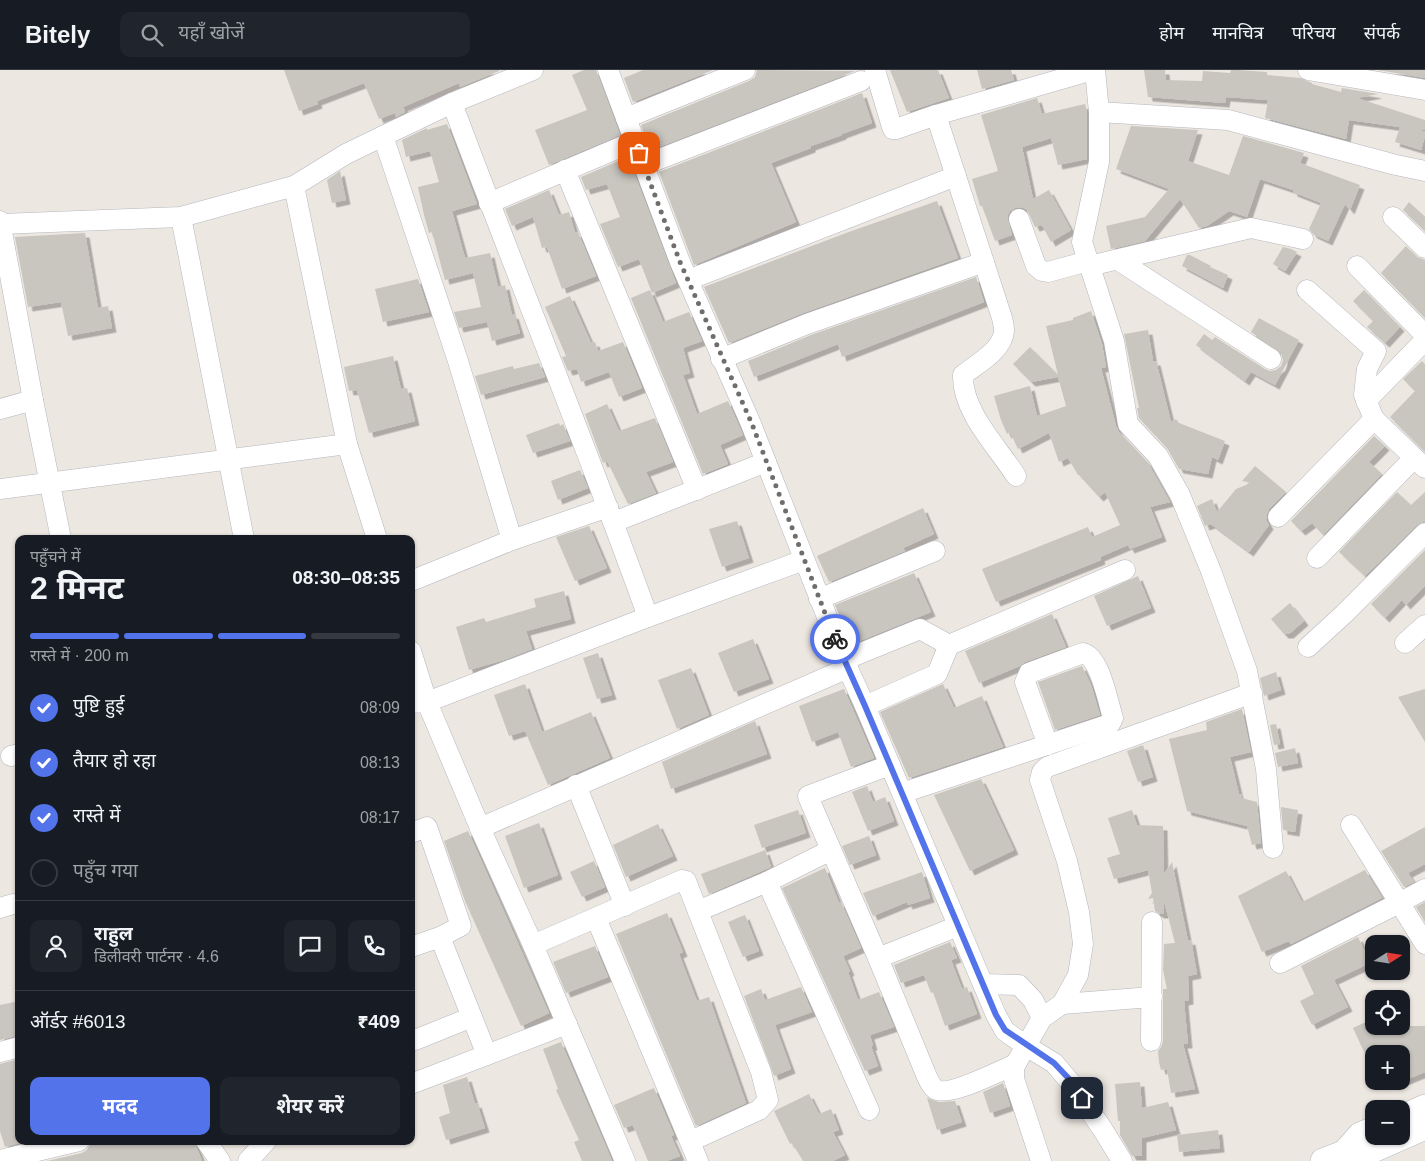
<!DOCTYPE html>
<html lang="hi">
<head>
<meta charset="utf-8">
<style>
  :root { --surface:#171b24; --page:#20242c; --text:#f1f3f6; --muted:#9ea1a6; --line:#363941; --accent:#5273e9 }
  body { margin:0; font-family:Helvetica,"Noto Sans Devanagari",sans-serif; background:var(--page); color:var(--text); height:100vh; display:flex; flex-direction:column; font-size:19px; white-space:nowrap }
  * { box-sizing:border-box; margin:0 }
  p { font-size:16px; color:var(--muted) }
  .icon { flex:none; width:28px; height:28px; fill:none; stroke:currentColor; stroke-width:2; stroke-linecap:round; stroke-linejoin:round }
  .map { position:relative; flex:1; overflow:hidden }
  .details { position:absolute; left:15px; top:465px; width:400px; height:610px; display:flex; flex-direction:column; background:var(--surface); border-radius:10px; box-shadow:0 1px 4px #0004 }
  .details>* { flex:none }
  .needle { width:32px; rotate:78deg }
  .controls { position:absolute; left:1365px; top:865px; display:grid; gap:10px }
  .controls a { display:grid; place-items:center; width:45px; height:45px; border-radius:10px; background:var(--surface); box-shadow:0 1px 4px #0004; font-size:25px }
  .pin { position:absolute; display:grid; place-items:center; width:42px; height:42px; color:#fff; margin:-21px; border-radius:10px; box-shadow:0 2px 8px #0006 }
  .courier { position:absolute; display:grid; place-items:center; width:50px; height:50px; margin:-25px; border:4px solid #5273e9; border-radius:50%; background:#fff; color:#222; box-shadow:0 1px 6px #0007 }
  .headline em { font-style:normal; font-weight:700 }
  .headline div { display:flex; flex-direction:column-reverse }
  .headline { display:flex; align-items:center; justify-content:space-between; height:85px; padding:0 15px }
  h1 { font-size:32px; font-weight:700; line-height:38px }
  .bar { display:grid; grid-template-columns:repeat(4,1fr); gap:8px 5px; align-content:center; height:60px; padding:0 15px }
  .bar i { height:6px; border-radius:4px; background:var(--line) }
  .bar .current { background:var(--accent) }
  .bar p { grid-column:span 4 }
  .line { display:flex; align-items:center; gap:12px; padding:0 15px; border-top:1px solid var(--line) }
  .line div { flex:1 }
  .round { display:grid; place-items:center; flex:none; width:52px; height:52px; border-radius:10px; background:var(--page) }
  ol { padding:0 15px; list-style:none }
  li { display:flex; align-items:center; gap:15px; height:55px }
  li p { margin-inline-start:auto }
  li .icon { padding:5px; border-radius:50%; background:var(--accent); color:#fff; stroke-width:4 }
  li:last-child { color:var(--muted) }
  li i { width:28px; height:28px; border:2px solid var(--line); border-radius:50% }
  .action { display:flex; gap:10px; margin-top:auto; padding:10px 15px }
  .action a { flex:1; height:58px; border-radius:10px; background:var(--accent); color:#fff; font-size:20px; font-weight:700; line-height:58px; text-align:center }
  .action a+a { background:var(--page); color:var(--text) }
  header { display:flex; align-items:center; gap:30px; box-sizing:border-box; height:70px; padding:0 25px; background:var(--surface); border-bottom:1px solid var(--line) }
  header strong { font-size:24px }
  nav { display:flex; gap:28px; margin-inline-start:auto; font-size:18px }
  .search { width:350px; height:45px; background:var(--page); display:flex; align-items:center; gap:12px; box-sizing:border-box; padding:0 18px; border-radius:10px; color:var(--muted); font-size:19px }
  .map>svg:first-child { display:block }
</style>
</head>
<body>
<header>
<strong>Bitely</strong>
<div class="search"><svg class="icon" aria-label="search" viewBox="0 0 24 24"><circle cx="10" cy="10" r="6"/><path d="M15 15l6 6"/></svg>यहाँ खोजें</div>
<nav><a>होम</a><a>मानचित्र</a><a>परिचय</a><a>संपर्क</a></nav>
</header>
<div class="map">
<svg width="1425" height="1091" viewBox="0 0 1425 1091">
  <defs>
    <filter id="shadow"><feDropShadow dx="4.5" dy="4.5" stdDeviation="0" flood-color="#0004"/></filter>
  </defs>
  <rect width="100%" height="100%" fill="#ede7e1"/>
  <!-- building -->
  <g fill="#c9c5bf" filter="url(#shadow)">
    <polygon points="284,0 499,0 499,1 460,17 459,13 403,37 405,42 396,47 395,43 379,49 364,13 317,31 318,34 299,41"/>
    <polygon points="584,0 596,0 620,65 549,95 535,60 587,40 572,5"/>
    <polygon points="643,0 713,0 633,32 624,8"/>
    <polygon points="757,0 855,1 651,80 641,55 749,11 755,7"/>
    <polygon points="890,0 938,0 949,28 907,42"/>
    <polygon points="977,0 1011,0 1014,10 982,19"/>
    <polygon points="1144,0 1165,0 1166,10 1202,11 1203,1 1230,3 1231,0 1238,0 1267,2 1267,5 1300,8 1312,13 1312,14 1341,22 1342,18 1378,24 1357,28 1425,50 1425,60 1417,59 1425,62 1425,66 1421,80 1395,72 1400,57 1349,50 1346,69 1265,48 1268,30 1226,27 1225,33 1148,27"/>
    <polygon points="1378,0 1425,0 1425,8"/>
    <polygon points="862,23 872,53 842,64 842,65 811,76 811,78 771,93 796,152 694,195 659,102"/>
    <polygon points="1037,28 1042,44 1085,34 1087,43 1087,89 1058,95 1051,68 1022,77 1033,129 1049,120 1071,160 1051,172 1042,155 1035,157 1027,140 1022,137 1015,138 1010,141 1007,147 1012,165 995,171 982,136 980,136 972,109 998,101 981,45"/>
    <polygon points="447,54 477,134 452,141 465,188 490,183 498,217 505,215 512,245 514,244 520,263 492,271 487,252 459,258 454,242 481,237 473,203 445,210 432,162 429,163 424,145 418,117 439,112 430,81 406,87 402,70 427,58 427,60"/>
    <polygon points="1131,56 1198,60 1188,91 1229,105 1243,66 1304,83 1300,93 1360,115 1350,140 1345,134 1328,171 1313,164 1309,159 1321,133 1293,122 1293,120 1260,109 1247,147 1229,141 1207,156 1199,158 1180,129 1145,171 1111,179 1106,156 1145,147 1169,119 1116,99"/>
    <polygon points="628,87 676,213 652,223 639,189 618,197 600,154 620,147 607,114 586,120 581,107"/>
    <polygon points="340,101 346,130 332,133 327,110"/>
    <polygon points="549,120 559,145 569,142 575,163 578,162 596,206 562,219 547,177 542,178 533,147 512,156 505,139"/>
    <polygon points="937,131 958,188 803,243 729,273 704,217 846,163"/>
    <polygon points="1409,132 1425,147 1425,161 1403,140"/>
    <polygon points="85,163 98,238 108,236 112,258 68,266 61,232 28,237 15,167"/>
    <polygon points="1406,176 1417,187 1425,190 1425,248 1381,203"/>
    <polygon points="1283,177 1291,179 1297,182 1285,201 1273,194"/>
    <polygon points="1187,185 1190,185 1211,196 1210,197 1228,205 1223,218 1182,196"/>
    <polygon points="976,207 984,232 842,287 838,274 754,307 748,291 811,265"/>
    <polygon points="418,209 429,242 383,252 375,219"/>
    <polygon points="650,220 663,252 689,242 702,271 683,278 690,303 683,305 697,344 728,331 743,365 720,375 728,394 703,404 631,228"/>
    <polygon points="1364,220 1400,257 1385,273 1367,257 1373,251 1353,231"/>
    <polygon points="570,226 591,273 595,272 598,281 623,272 642,318 619,327 609,302 581,312 577,299 568,301 562,287 566,286 545,237"/>
    <polygon points="1091,241 1102,274 1106,297 1101,298 1116,356 1119,362 1148,393 1170,432 1150,437 1162,467 1130,479 1128,475 1100,487 1101,490 996,532 982,499 1088,457 1092,467 1120,455 1105,422 1099,427 1079,405 1078,405 1068,388 1059,392 1049,363 1018,379 1010,362 1007,364 1001,350 994,326 1030,316 1037,346 1066,336 1058,307 1031,312 1013,294 1030,277 1058,305 1046,256 1073,250 1073,248"/>
    <polygon points="1259,248 1299,270 1275,315 1251,302 1245,311 1196,275 1204,264 1212,270 1215,267 1265,299 1270,301 1276,300 1281,296 1283,290 1281,283 1251,262"/>
    <polygon points="1148,260 1153,291 1156,291 1171,352 1176,349 1179,353 1225,371 1218,390 1212,387 1208,404 1179,399 1167,378 1139,348 1137,338 1139,338 1124,264"/>
    <polygon points="393,286 401,319 407,318 415,351 369,363 357,320 349,321 344,297"/>
    <polygon points="1422,291 1425,294 1425,382 1390,347 1415,321 1403,309"/>
    <polygon points="539,293 545,307 481,325 475,306 513,296 514,299"/>
    <polygon points="607,334 619,361 655,348 673,392 646,402 656,423 628,434 607,391 603,393 585,344"/>
    <polygon points="559,353 560,356 563,354 570,371 533,383 526,365"/>
    <polygon points="1374,366 1385,376 1369,392 1382,404 1323,465 1312,453 1301,461 1291,451"/>
    <polygon points="1255,396 1286,422 1269,439 1267,444 1266,450 1269,455 1249,482 1211,454 1205,456 1197,436 1212,429 1217,442 1236,419 1251,413 1242,411"/>
    <polygon points="580,400 588,418 558,430 551,411"/>
    <polygon points="1397,422 1411,435 1425,422 1425,451 1417,455 1365,506 1339,482"/>
    <polygon points="923,438 934,464 903,478 905,481 829,512 817,486"/>
    <polygon points="737,451 749,488 722,497 709,459"/>
    <polygon points="589,456 607,498 575,511 556,467"/>
    <polygon points="1425,480 1425,516 1406,535 1402,530 1385,548 1371,534"/>
    <polygon points="914,503 931,542 852,574 835,535"/>
    <polygon points="1138,506 1151,538 1107,556 1094,526"/>
    <polygon points="564,521 571,549 526,561 532,579 504,590 469,600 456,557 484,548 486,552 536,537 534,529"/>
    <polygon points="1290,533 1304,551 1289,564 1284,564 1271,549"/>
    <polygon points="1052,544 1066,577 1025,592 1020,596 979,613 965,581"/>
    <polygon points="753,569 769,609 734,622 718,583"/>
    <polygon points="598,583 612,625 597,629 583,588"/>
    <polygon points="1082,596 1091,615 1100,645 1055,660 1038,612"/>
    <polygon points="691,598 709,645 677,659 658,610"/>
    <polygon points="1276,602 1281,620 1264,626 1260,608"/>
    <polygon points="525,614 542,662 591,642 610,688 548,715 525,661 509,666 494,625"/>
    <polygon points="943,614 954,638 982,626 1003,677 909,708 880,642"/>
    <polygon points="844,619 874,688 851,697 838,662 812,672 799,636"/>
    <polygon points="1425,619 1425,672 1398,627"/>
    <polygon points="1242,639 1251,682 1230,687 1239,724 1242,725 1241,728 1257,732 1261,773 1252,775 1247,756 1187,741 1169,669 1207,660 1206,652"/>
    <polygon points="755,651 767,684 671,719 662,692"/>
    <polygon points="1276,654 1280,674 1274,675 1270,655"/>
    <polygon points="1143,675 1153,707 1138,712 1127,681"/>
    <polygon points="1295,678 1298,693 1278,697 1275,683"/>
    <polygon points="981,709 1014,780 970,801 934,725"/>
    <polygon points="867,716 873,732 885,727 894,751 868,761 852,722"/>
    <polygon points="1281,737 1298,740 1295,762 1283,760"/>
    <polygon points="798,740 806,763 762,778 754,755"/>
    <polygon points="1132,740 1137,755 1163,756 1164,804 1172,792 1188,871 1191,870 1197,904 1188,906 1189,930 1184,931 1188,974 1183,974 1195,1019 1171,1023 1167,999 1161,1000 1159,992 1158,981 1161,977 1163,971 1163,919 1167,919 1163,900 1164,874 1175,873 1164,831 1164,844 1160,844 1155,841 1153,828 1148,829 1152,823 1148,800 1114,809 1107,788 1120,784 1108,748"/>
    <polygon points="539,753 558,805 524,818 505,766"/>
    <polygon points="658,754 673,786 626,807 613,775"/>
    <polygon points="1425,757 1425,794 1408,803 1414,812 1404,817 1381,781"/>
    <polygon points="468,761 549,943 521,956 465,831 444,771"/>
    <polygon points="869,766 876,785 850,795 842,776"/>
    <polygon points="765,780 771,797 709,824 701,804"/>
    <polygon points="594,791 605,817 582,827 570,802"/>
    <polygon points="825,798 839,833 841,832 861,878 843,886 850,901 848,902 858,930 879,922 894,957 870,965 873,976 871,976 878,996 865,1001 782,818"/>
    <polygon points="1365,800 1382,828 1291,874 1289,871 1262,882 1238,826 1286,801 1302,832"/>
    <polygon points="922,802 930,828 908,835 907,832 873,846 863,823"/>
    <polygon points="1425,832 1425,852 1416,837"/>
    <polygon points="667,843 683,882 679,884 697,931 709,927 746,1033 696,1056 616,864"/>
    <polygon points="745,845 759,881 743,887 728,852"/>
    <polygon points="1358,867 1370,893 1334,910 1348,937 1312,955 1300,931 1314,924 1301,896"/>
    <polygon points="950,872 957,888 951,890 962,919 967,917 977,944 945,956 933,922 931,923 924,905 901,913 894,895"/>
    <polygon points="595,876 608,907 566,923 553,892"/>
    <polygon points="801,917 812,942 775,955 791,999 774,1006 744,926 761,919 765,930"/>
    <polygon points="19,931 19,965 0,970 0,935"/>
    <polygon points="1374,948 1374,956 1425,956 1425,1002 1401,1012 1401,984 1365,984 1353,958"/>
    <polygon points="561,972 607,1079 612,1091 582,1091 574,1072 579,1070 556,1020 558,1019 543,979"/>
    <polygon points="19,989 19,1073 5,1077 0,1061 0,994"/>
    <polygon points="467,1007 475,1034 477,1033 485,1058 446,1070 439,1047 450,1043 443,1015"/>
    <polygon points="1140,1012 1142,1038 1168,1032 1176,1060 1142,1068 1142,1086 1132,1086 1120,1065 1120,1051 1118,1051 1115,1014"/>
    <polygon points="1003,1013 1010,1036 990,1043 983,1022"/>
    <polygon points="654,1018 674,1065 671,1066 680,1086 667,1091 648,1091 633,1055 624,1058 614,1035"/>
    <polygon points="809,1024 819,1044 831,1039 839,1060 833,1062 845,1085 833,1091 803,1091 792,1073 790,1074 774,1041"/>
    <polygon points="927,1028 939,1032 955,1031 962,1052 937,1060"/>
    <polygon points="1218,1060 1220,1078 1179,1082 1177,1065"/>
    <polygon points="101,1071 194,1071 202,1091 47,1091 82,1083 87,1080 90,1074"/>
  </g>
  <g fill="none" stroke-linecap="round" stroke-linejoin="round">
    <!-- minor casing -->
    <g stroke="#b4b7bf" stroke-width="21">
      <g id="minor">
        <polyline points="608,0 680,192 751,354 844,590 865,636 996,945 1005,961 1026,976 1054,993 1071,1013 1103,1060 1122,1091"/>
        <polyline points="875,0 892,57 893,59 896,59 936,45 1093,0"/>
        <polyline points="1095,0 1099,42 1099,92 1082,172 1114,271 1128,354 1158,386 1180,425 1211,501 1247,601 1266,699 1273,778"/>
        <polyline points="1308,0 1425,20"/>
        <path d="M452,33c64,172 134,341 196,514"/>
        <polyline points="1099,42 1228,50 1396,95 1425,101"/>
        <path d="M936,45l66,203c1,4 2,9 2,13 -1,19 -27,33 -41,44 -1,37 34,71 53,101"/>
        <polyline points="626,48 745,0"/>
        <polyline points="383,66 458,291 512,470"/>
        <polyline points="644,95 861,11"/>
        <polyline points="565,100 697,420"/>
        <polyline points="294,116 347,374 377,469"/>
        <polyline points="489,133 635,71"/>
        <polyline points="181,147 244,469"/>
        <polyline points="1393,147 1425,178"/>
        <polyline points="1019,149 1036,196 1042,201 1048,202 1088,191"/>
        <polyline points="0,151 33,330 61,469"/>
        <polyline points="0,154 181,147 294,116 346,84 383,66 452,33 533,0"/>
        <polyline points="1118,190 1271,289"/>
        <polyline points="1089,196 1251,158 1303,169"/>
        <polyline points="1357,196 1425,265"/>
        <polyline points="688,210 956,106"/>
        <polyline points="1307,220 1376,281 1367,299 1364,325 1374,349"/>
        <polyline points="721,289 807,254 984,192"/>
        <polyline points="1366,331 1425,270"/>
        <polyline points="0,339 33,330"/>
        <polyline points="0,419 347,374"/>
        <polyline points="1278,447 1374,349 1425,398"/>
        <polyline points="614,452 766,392"/>
        <polyline points="1317,488 1414,388"/>
        <polyline points="411,511 512,470 608,437"/>
        <polyline points="819,529 935,481"/>
        <polyline points="1405,573 1425,555"/>
        <polyline points="1308,577 1344,544 1425,463"/>
        <polyline points="411,581 427,632 480,758 533,875 625,1091"/>
        <polyline points="844,590 920,559 949,575 1125,500"/>
        <polyline points="411,633 427,632 648,547 804,490"/>
        <polyline points="865,636 937,604 949,575"/>
        <polyline points="11,686 19,684"/>
        <path d="M890,695l-80,30 -2,1 1,3 69,159 47,114c2,5 5,13 10,17 13,9 66,-19 81,-25"/>
        <polyline points="576,715 625,836"/>
        <path d="M902,723l208,-69 3,-6c-5,-16 -13,-61 -30,-65l-54,20 -4,9 23,63"/>
        <polyline points="1351,755 1425,874"/>
        <polyline points="480,758 848,598"/>
        <polyline points="411,763 427,757 461,856 440,867 411,877"/>
        <polyline points="767,812 869,1040"/>
        <polyline points="0,838 13,834"/>
        <polyline points="698,841 767,812 831,780"/>
        <polyline points="596,848 698,1091"/>
        <polyline points="440,867 487,985"/>
        <polyline points="533,875 682,810 686,811 761,1002 768,1030 759,1040 691,1071"/>
        <polyline points="878,888 958,856"/>
        <polyline points="1280,893 1399,833 1425,819"/>
        <polyline points="983,914 1019,915 1033,930 1042,948"/>
        <polyline points="1062,934 1152,927"/>
        <polyline points="415,970 472,947"/>
        <polyline points="1151,971 1152,852"/>
        <polyline points="0,982 19,977"/>
        <polyline points="411,1014 567,954"/>
        <polyline points="206,1071 220,1091"/>
        <polyline points="0,1090 79,1071"/>
        <polyline points="248,1091 266,1071"/>
        <polyline points="1041,1091 1014,1009 1014,997 1042,948 1062,934 1078,905 1083,874 1079,842 1067,791 1040,710 1042,702 1047,697 1252,623"/>
      </g>
    </g>
    <!-- tertiary casing -->
    <g stroke="#b4b7bf" stroke-width="26">
      <g id="tertiary">
        <polyline points="1401,1048 1425,1037"/>
        <polyline points="1344,1083 1360,1065 1374,1059"/>
        <polyline points="1323,1091 1344,1083 1373,1080 1425,1057"/>
      </g>
    </g>
    <!-- minor -->
    <use href="#minor" stroke="#fff" stroke-width="20"/>
    <!-- tertiary -->
    <use href="#tertiary" stroke="#fff" stroke-width="25"/>
  </g>
  <g fill="none" stroke-linecap="round" stroke-linejoin="round">
    <!-- done -->
    <polyline stroke="#706e6c" stroke-width="5" stroke-dasharray="0 9" points="639,83 680,192 752,354 835,569"/>
    <!-- route -->
    <polyline stroke="#5273e9" stroke-width="6" points="835,569 865,636 996,945 1005,960 1054,993 1072,1012 1082,1028"/>
  </g>
</svg>
<div class="controls">
<a><svg class="needle" viewBox="-14 -14 28 28"><path d="M0-13l5 13h-10z" fill="#e53935"/><path d="M0 13l5-13h-10z" fill="#9ea1a6"/></svg></a>
<a><svg class="icon" aria-label="locate" viewBox="0 0 24 24"><circle cx="12" cy="12" r="6"/><path d="M12 2v4M12 18v4M2 12h4M18 12h4"/></svg></a>
<a>+</a>
<a>−</a>
</div>
<div class="pin" style="left:639px;top:83px;background:#ea580c"><svg class="icon" aria-label="bag" viewBox="0 0 24 24"><path d="M5 8h14l-1 12H6zM9 8a3 3 0 0 1 6 0"/></svg></div>
<div class="pin" style="left:1082px;top:1028px;background:#1f2937"><svg class="icon" aria-label="home" viewBox="0 0 24 24"><path d="M3 11l9-7 9 7M6 9v11h12V9"/></svg></div>
<div class="courier" style="left:835px;top:569px"><svg class="icon" aria-label="bike" viewBox="0 0 24 24"><circle cx="6" cy="16" r="4"/><circle cx="18" cy="16" r="4"/><path d="M6 16l4-8h5l3 8M10 8l3 8H6M13 5h3"/></svg></div>
<section class="details">
<div class="headline"><div><h1>2 मिनट</h1><p>पहुँचने में</p></div><em>08:30–08:35</em></div>
<div class="bar"><i class="current"></i><i class="current"></i><i class="current"></i><i></i><p>रास्ते में · 200 m</p></div>
<ol>
<li><svg class="icon" aria-label="check" viewBox="0 0 24 24"><path d="M5 12l5 5 9-10"/></svg>पुष्टि हुई<p>08:09</p></li>
<li><svg class="icon" aria-label="check" viewBox="0 0 24 24"><path d="M5 12l5 5 9-10"/></svg>तैयार हो रहा<p>08:13</p></li>
<li><svg class="icon" aria-label="check" viewBox="0 0 24 24"><path d="M5 12l5 5 9-10"/></svg>रास्ते में<p>08:17</p></li>
<li><i></i>पहुँच गया</li>
</ol>
<div class="line" style="height:90px"><a class="round"><svg class="icon" aria-label="person" viewBox="0 0 24 24"><circle cx="12" cy="8" r="4"/><path d="M4 21q1-7 8-7t8 7"/></svg></a><div><b>राहुल</b><p>डिलीवरी पार्टनर · 4.6</p></div><a class="round"><svg class="icon" aria-label="chat" viewBox="0 0 24 24"><path d="M4 5h16v11H9l-5 4z"/></svg></a><a class="round"><svg class="icon" aria-label="phone" viewBox="0 0 24 24"><path d="M5 4h4l2 5-3 2q2 4 5 5l2-3 5 2v4C11 20 4 13 5 4z"/></svg></a></div>
<div class="line" style="height:65px"><div>ऑर्डर #6013</div><b>₹409</b></div>
<div class="action"><a>मदद</a><a>शेयर करें</a></div>
</section>
</div>
</body>
</html>
